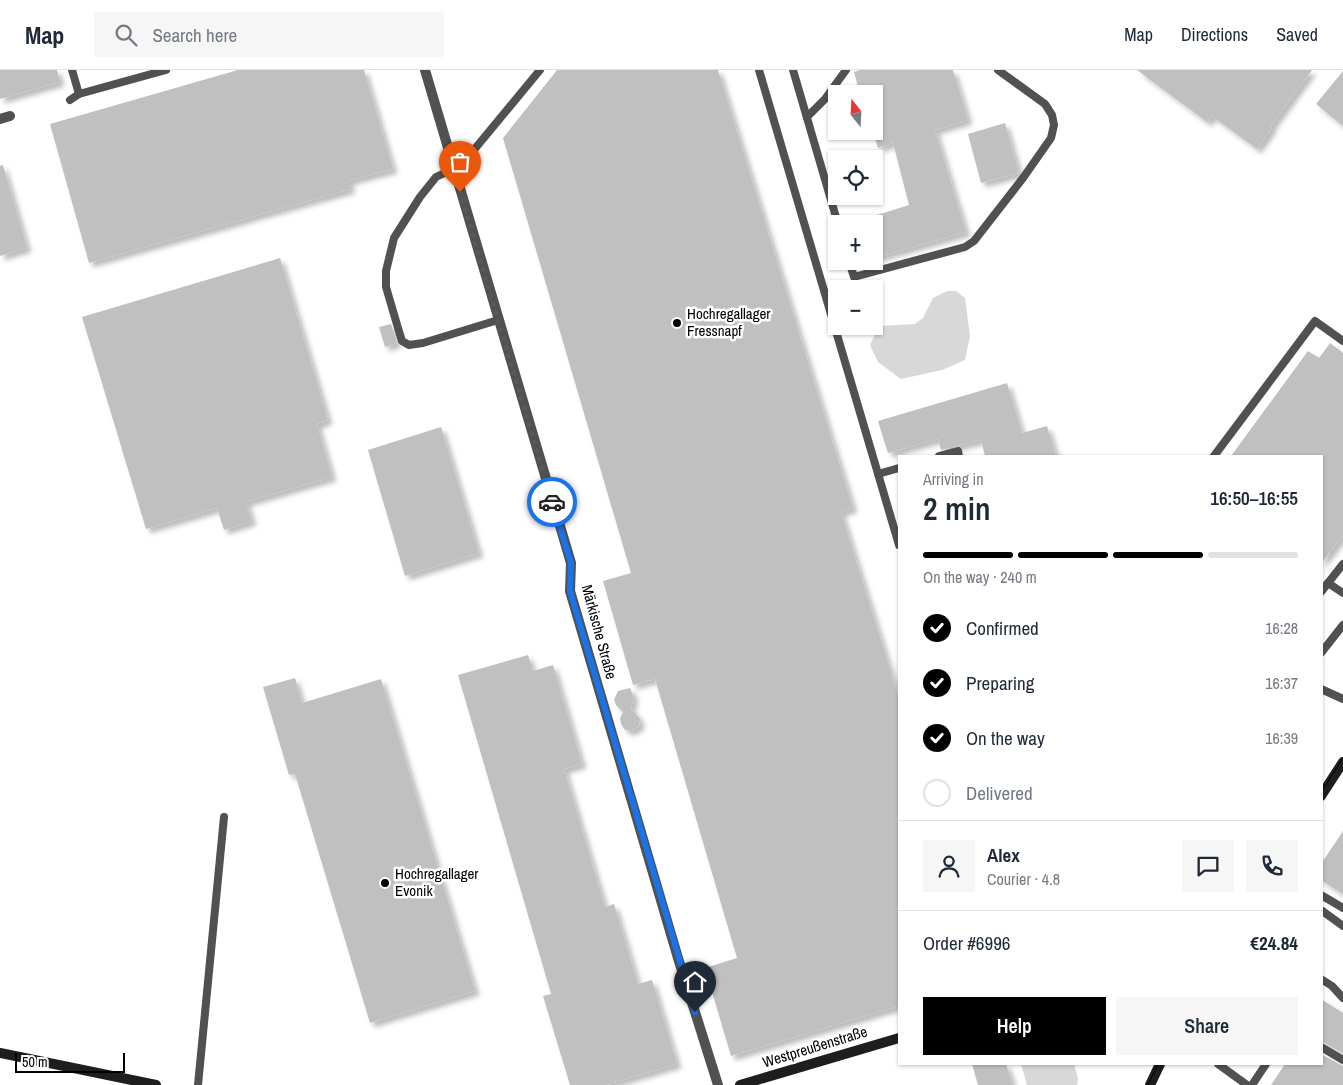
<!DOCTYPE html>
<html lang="en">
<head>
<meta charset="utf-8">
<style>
  :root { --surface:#fff; --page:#f6f6f7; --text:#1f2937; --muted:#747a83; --line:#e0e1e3; --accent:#000 }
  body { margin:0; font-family:"Archivo Narrow",sans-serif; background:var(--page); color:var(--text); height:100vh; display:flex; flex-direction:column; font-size:19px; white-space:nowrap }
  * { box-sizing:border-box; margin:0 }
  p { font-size:16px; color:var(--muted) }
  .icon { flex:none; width:28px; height:28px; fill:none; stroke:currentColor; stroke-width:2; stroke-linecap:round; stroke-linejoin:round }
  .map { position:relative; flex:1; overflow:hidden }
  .details { position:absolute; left:898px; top:385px; width:425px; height:610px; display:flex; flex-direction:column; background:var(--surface); border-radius:0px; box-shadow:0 1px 4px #0004 }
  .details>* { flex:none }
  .needle { width:32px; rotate:342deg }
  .buttons { position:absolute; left:828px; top:15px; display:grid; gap:10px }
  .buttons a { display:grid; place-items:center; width:55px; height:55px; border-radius:0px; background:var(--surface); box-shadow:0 1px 4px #0004; font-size:25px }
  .scale { position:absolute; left:15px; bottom:12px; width:110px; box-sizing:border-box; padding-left:5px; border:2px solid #000; border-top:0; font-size:14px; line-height:18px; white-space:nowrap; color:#000; -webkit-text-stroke:4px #fff; paint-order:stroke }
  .pin { position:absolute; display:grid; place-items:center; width:42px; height:42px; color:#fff; margin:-51px -21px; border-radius:50% 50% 50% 0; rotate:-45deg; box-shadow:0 0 5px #0007 }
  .pin .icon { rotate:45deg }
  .courier { position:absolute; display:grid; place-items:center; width:50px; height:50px; margin:-25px; border:4px solid #1a73e8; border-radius:50%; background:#fff; color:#222; box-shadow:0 1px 6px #0007 }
  .head em { font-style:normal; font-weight:600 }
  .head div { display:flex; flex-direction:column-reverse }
  .head { display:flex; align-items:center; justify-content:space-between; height:85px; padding:0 25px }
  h1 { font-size:32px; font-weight:600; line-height:38px }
  .bar { display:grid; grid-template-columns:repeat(4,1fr); gap:8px 5px; align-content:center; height:60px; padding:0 25px }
  .bar i { height:6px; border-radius:4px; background:var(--line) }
  .bar .selected { background:var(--accent) }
  .bar p { grid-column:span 4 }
  .line { display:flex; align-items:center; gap:12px; padding:0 25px; border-top:1px solid var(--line) }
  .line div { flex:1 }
  .round { display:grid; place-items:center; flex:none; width:52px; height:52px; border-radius:0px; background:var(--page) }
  ol { padding:0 25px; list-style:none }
  li { display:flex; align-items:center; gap:15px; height:55px }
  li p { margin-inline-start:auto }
  li .icon { padding:5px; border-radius:50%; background:var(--accent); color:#fff; stroke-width:4 }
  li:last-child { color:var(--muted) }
  li i { width:28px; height:28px; border:2px solid var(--line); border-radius:50% }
  .primary-button { display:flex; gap:10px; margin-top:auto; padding:10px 25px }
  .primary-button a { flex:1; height:58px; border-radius:0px; background:var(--accent); color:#fff; font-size:20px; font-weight:600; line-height:58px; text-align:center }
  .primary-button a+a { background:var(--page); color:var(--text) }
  header { display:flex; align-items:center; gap:30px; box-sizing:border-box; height:70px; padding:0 25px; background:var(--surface); border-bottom:1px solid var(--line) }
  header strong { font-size:24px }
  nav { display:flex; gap:28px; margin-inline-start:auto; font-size:18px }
  .search { width:350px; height:45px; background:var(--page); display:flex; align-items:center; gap:12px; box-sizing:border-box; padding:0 18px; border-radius:0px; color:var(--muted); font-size:19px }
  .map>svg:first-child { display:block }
</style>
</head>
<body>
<header>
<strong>Map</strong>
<div class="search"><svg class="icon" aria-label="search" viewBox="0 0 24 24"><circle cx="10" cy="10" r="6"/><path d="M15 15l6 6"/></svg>Search here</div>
<nav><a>Map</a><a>Directions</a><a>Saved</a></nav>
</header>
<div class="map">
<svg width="1343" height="1015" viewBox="0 0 1343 1015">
  <defs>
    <filter id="shadow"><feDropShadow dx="4.5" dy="4.5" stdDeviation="2.5" flood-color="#0004"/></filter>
  </defs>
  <rect width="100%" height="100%" fill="#fff"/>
  <!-- green -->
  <g fill="#d8d8d8">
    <polygon points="947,221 956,221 965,228 970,266 965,290 942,300 901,309 878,292 870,275 879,256 915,254 923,248 933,228"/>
    <polygon points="1021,994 1074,994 1078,1009 1077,1015 1027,1015"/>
  </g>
  <!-- building -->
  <g fill="#c0c0c0" filter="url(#shadow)">
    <polygon points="0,0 57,0 60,12 0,29"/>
    <polygon points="238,0 364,0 393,99 348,111 351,119 89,193 50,54"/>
    <polygon points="557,0 718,0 853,438 841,442 899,628 899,936 731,986 705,898 737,888 655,609 633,615 603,511 631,503 503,68"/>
    <polygon points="860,0 953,0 968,50 935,60 966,162 874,188 874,146 909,135 893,73 878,78 874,65 874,24 860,24 854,2"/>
    <polygon points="1137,0 1312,0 1271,56 1272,58 1257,79 1212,46 1207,52"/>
    <polygon points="1343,1 1343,56 1316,34"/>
    <polygon points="1005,53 1019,103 981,113 968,64"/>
    <polygon points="3,95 27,178 0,186 0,96"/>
    <polygon points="280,188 328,350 317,354 332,407 246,432 252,451 224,460 217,438 146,459 82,247"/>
    <polygon points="391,254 397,273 385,277 379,257"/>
    <polygon points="1330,273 1343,283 1343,465 1321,494 1321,386 1231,386 1308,281 1319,288"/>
    <polygon points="1007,313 1022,363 1047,356 1056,386 985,386 981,370 941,380 938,369 888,383 878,351"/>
    <polygon points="441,357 479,483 405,506 368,380"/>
    <polygon points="528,585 533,601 553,595 582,694 564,699 605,837 614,834 638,914 652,910 677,994 606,1015 570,1015 543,926 551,924 458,605"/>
    <polygon points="295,608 302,633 381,609 475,921 370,953 295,704 289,705 263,617"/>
    <polygon points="630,618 634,627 631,638 640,649 639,656 631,661 625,660 621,654 620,648 623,642 616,635 614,630 618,621"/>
    <polygon points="1343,761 1343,824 1321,810 1321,794"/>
    <polygon points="1321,929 1343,943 1343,983 1321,971"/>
    <polygon points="1321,984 1343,996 1343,1015 1271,1015 1285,994 1321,994"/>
    <polygon points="972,994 1006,994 1013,1015 978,1015"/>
  </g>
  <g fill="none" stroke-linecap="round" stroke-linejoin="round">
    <!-- lane -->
    <g stroke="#515151" stroke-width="8">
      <polyline points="72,0 79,24"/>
      <polyline points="759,0 899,475"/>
      <polyline points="793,0 838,154"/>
      <polyline points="70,30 79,24 166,0"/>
      <polyline points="807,47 825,29 846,0"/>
      <polyline points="453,99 436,107 420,127 394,168 386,201 386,217 398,258 402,271 409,275 423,273 498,250"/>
      <polyline points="454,104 540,0"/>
      <polyline points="849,191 854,207 965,177 974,171 1023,108 1051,68 1054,55 1052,45 1045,34 998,0"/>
      <polyline points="939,386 958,381 959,386"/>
      <polyline points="1214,386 1315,251 1343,271"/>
      <polyline points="878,404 899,398"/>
      <polyline points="1328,513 1343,494"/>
      <polyline points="1321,522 1328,513 1343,523"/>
      <polyline points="1321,583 1343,555"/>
      <polyline points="1321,619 1343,629"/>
      <polyline points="1321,825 1343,838"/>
      <polyline points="1321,840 1343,856"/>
      <polyline points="1321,909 1332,916 1343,928"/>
      <polyline points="1321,977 1343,990"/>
      <polyline points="1218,994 1247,1015"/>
      <polyline points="198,1015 224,747"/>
      <polyline points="1252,1015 1266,994"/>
    </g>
    <!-- street -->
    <g stroke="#515151" stroke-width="10">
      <polyline points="425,0 571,493 570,521 678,888 718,1015"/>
      <polyline points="0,49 10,46"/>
    </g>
    <!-- secondary -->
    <g stroke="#1e1e1e" stroke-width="10">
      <polyline points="1321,726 1343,692"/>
      <polyline points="0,983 156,1015"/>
      <polyline points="740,1015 899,968"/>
      <polyline points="1150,1015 1160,994"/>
    </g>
    <!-- tram -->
    <g stroke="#000" stroke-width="1">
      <polyline points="1321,722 1343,688"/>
      <polyline points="1148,1015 1158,994"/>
    </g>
  </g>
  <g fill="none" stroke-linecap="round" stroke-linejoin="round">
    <!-- done -->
    <polyline stroke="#595959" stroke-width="5" stroke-dasharray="0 9" points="460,122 552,432"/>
    <!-- route -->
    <polyline stroke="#1a73e8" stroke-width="6" points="552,432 571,493 570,521 695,942"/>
  </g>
  <!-- markers -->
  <g fill="#000" stroke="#fff" stroke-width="2">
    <circle cx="677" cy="253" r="5"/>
    <circle cx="385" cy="813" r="5"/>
  </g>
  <g text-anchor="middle" stroke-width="5" stroke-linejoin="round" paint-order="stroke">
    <!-- poi labels -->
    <g font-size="15" fill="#000" stroke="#fff" text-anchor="start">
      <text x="687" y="249">Hochregallager<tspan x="687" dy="17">Fressnapf</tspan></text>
      <text x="395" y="809">Hochregallager<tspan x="395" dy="17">Evonik</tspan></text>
    </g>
    <!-- street labels -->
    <g font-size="15" fill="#000" stroke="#fff">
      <text transform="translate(599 562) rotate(75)" y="5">Märkische Straße</text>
      <text transform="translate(815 977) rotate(-17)" y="5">Westpreußenstraße</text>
    </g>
  </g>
</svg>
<div class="buttons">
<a><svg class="needle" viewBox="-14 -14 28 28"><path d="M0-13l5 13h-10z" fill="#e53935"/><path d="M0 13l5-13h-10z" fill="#747a83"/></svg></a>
<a><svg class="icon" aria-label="locate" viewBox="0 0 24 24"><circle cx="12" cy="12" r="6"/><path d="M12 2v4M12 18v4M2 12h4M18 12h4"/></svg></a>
<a>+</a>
<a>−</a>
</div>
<div class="scale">50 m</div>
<div class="pin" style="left:460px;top:122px;background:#ea580c"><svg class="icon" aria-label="bag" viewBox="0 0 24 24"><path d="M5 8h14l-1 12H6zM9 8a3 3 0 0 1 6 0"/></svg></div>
<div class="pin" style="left:695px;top:942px;background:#1f2937"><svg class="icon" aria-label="home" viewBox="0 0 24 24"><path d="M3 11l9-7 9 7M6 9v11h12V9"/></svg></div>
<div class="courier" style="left:552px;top:432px"><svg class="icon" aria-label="car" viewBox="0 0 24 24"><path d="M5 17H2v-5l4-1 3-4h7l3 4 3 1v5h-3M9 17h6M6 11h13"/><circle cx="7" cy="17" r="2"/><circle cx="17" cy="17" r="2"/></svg></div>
<section class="details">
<div class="head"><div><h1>2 min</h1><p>Arriving in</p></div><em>16:50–16:55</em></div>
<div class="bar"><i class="selected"></i><i class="selected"></i><i class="selected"></i><i></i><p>On the way · 240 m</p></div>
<ol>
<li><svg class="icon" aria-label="check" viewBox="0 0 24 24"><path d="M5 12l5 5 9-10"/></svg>Confirmed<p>16:28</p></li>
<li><svg class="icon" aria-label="check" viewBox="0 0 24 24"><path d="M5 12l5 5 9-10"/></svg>Preparing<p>16:37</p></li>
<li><svg class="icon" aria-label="check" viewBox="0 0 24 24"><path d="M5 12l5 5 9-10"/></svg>On the way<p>16:39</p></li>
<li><i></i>Delivered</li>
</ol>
<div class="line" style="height:90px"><a class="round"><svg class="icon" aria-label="person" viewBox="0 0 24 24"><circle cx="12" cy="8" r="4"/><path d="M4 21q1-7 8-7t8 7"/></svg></a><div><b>Alex</b><p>Courier · 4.8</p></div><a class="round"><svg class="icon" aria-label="chat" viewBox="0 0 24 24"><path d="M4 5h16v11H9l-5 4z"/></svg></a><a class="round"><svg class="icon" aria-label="phone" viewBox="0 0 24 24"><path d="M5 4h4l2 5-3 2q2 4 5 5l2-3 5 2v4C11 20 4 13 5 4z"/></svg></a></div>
<div class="line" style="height:65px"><div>Order #6996</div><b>€24.84</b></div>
<div class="primary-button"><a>Help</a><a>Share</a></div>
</section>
</div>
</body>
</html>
